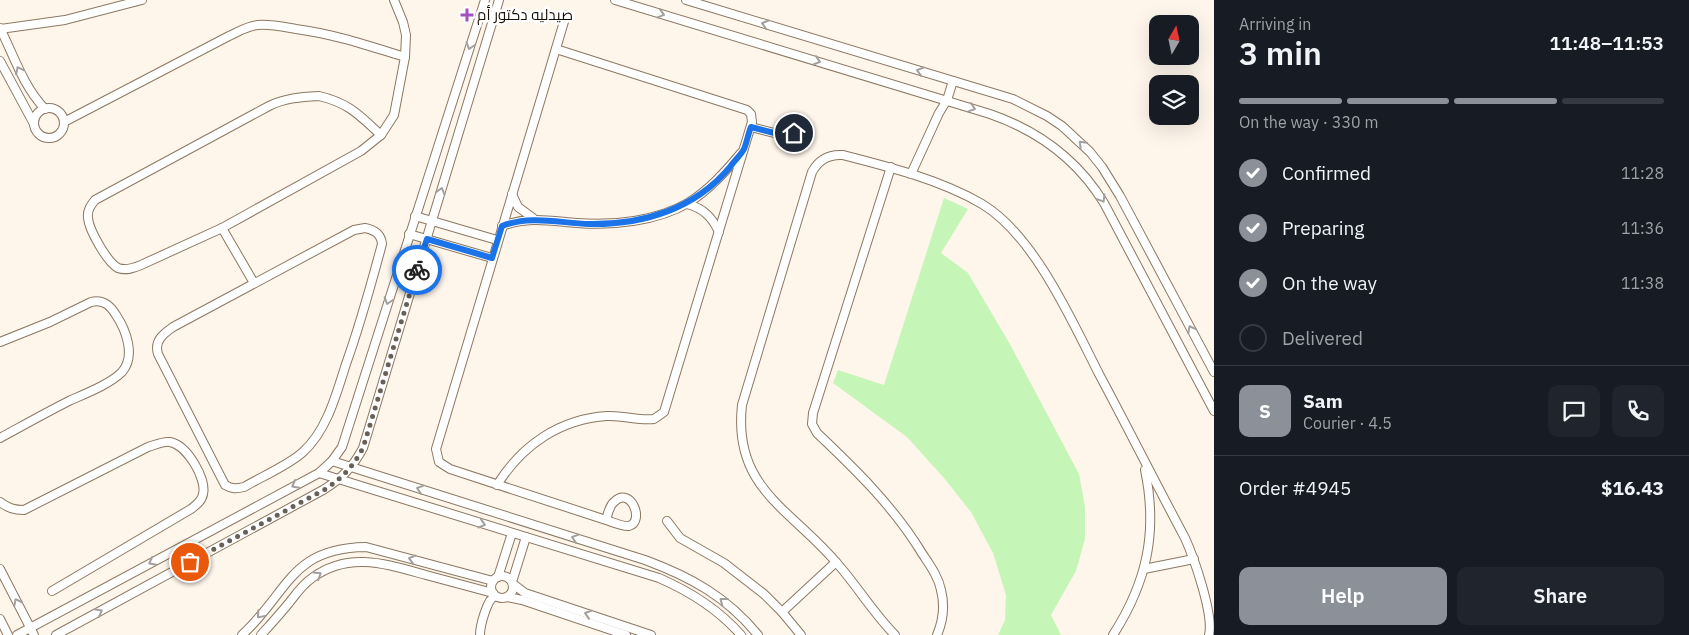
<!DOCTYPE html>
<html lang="en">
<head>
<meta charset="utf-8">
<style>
  :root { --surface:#171b24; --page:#20242c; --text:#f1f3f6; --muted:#9ea1a6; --line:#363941; --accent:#8c9099 }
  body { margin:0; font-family:"IBM Plex Sans",Cairo,sans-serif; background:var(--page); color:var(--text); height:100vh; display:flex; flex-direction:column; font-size:19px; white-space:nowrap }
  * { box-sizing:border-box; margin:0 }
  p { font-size:16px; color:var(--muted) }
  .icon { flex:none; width:28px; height:28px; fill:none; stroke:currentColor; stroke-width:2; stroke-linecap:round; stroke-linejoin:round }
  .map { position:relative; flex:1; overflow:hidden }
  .sheet { display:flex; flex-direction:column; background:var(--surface); width:475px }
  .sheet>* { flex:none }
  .needle { width:32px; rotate:9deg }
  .tools { position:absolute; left:1149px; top:15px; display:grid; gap:10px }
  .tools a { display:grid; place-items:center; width:50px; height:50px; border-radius:10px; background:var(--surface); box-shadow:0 5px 20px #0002; font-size:25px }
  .pin { position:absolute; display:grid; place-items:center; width:42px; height:42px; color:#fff; margin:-21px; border:2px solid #fff; border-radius:50%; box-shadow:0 1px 5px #0007 }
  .courier { position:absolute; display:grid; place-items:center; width:50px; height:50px; margin:-25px; border:4px solid #1a73e8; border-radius:50%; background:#fff; color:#222; box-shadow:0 1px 6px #0007 }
  .summary em { font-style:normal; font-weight:600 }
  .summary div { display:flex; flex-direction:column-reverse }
  .summary { display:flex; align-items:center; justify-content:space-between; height:85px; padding:0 25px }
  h1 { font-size:32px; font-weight:600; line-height:38px }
  .bar { display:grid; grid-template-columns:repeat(4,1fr); gap:8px 5px; align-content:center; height:60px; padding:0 25px }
  .bar i { height:6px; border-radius:4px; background:var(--line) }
  .bar .on { background:var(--accent) }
  .bar p { grid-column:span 4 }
  .line { display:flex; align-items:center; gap:12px; padding:0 25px; border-top:1px solid var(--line) }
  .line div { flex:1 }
  .round { display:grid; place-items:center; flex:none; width:52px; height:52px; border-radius:10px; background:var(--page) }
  ol { padding:0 25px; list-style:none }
  li { display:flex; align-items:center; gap:15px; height:55px }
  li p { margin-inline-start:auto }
  li .icon { padding:5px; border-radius:50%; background:var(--accent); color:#fff; stroke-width:4 }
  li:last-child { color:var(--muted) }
  li i { width:28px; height:28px; border:2px solid var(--line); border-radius:50% }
  .primary-button { display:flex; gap:10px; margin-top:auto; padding:10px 25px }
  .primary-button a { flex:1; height:58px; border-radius:10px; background:var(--accent); color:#fff; font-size:20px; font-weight:600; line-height:58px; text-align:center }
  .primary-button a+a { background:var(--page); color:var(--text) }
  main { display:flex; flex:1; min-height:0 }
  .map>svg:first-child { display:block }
</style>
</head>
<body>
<main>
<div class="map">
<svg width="1214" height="635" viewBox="0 0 1214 635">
  <rect width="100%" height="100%" fill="#fef5eb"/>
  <!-- green -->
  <polygon fill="#c5f5b7" points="944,198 968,209 941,253 968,273 1011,346 1079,474 1085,507 1085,539 1076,571 1051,615 1061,635 998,635 1005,620 1006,595 993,553 971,512 944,478 907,437 833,383 838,370 884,385"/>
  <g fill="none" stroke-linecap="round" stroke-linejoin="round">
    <!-- minor casing -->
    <g stroke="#8c7861" stroke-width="10">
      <g id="minor">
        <path d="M615,0l375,114c49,17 87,45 114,89l110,208"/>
        <polyline points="686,0 1013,99 1047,116 1062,126 1090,152 1102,167 1120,196 1214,372"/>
        <path d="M566,15l-130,434 3,13 11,7 156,51c6,2 17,7 23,6 16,-4 2,-41 -15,-24 -5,4 -6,12 -8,18"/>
        <path d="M0,28c14,28 23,58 45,81"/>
        <polyline points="0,29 65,20 142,0"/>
        <polyline points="0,61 34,124"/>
        <path d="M319,96c30,7 40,19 62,39l-20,16 -139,77 -81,37c-7,3 -15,6 -23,3 -11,-6 -29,-38 -30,-50 -1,-8 3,-13 7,-18l174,-94c16,-8 32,-9 50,-10z"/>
        <circle cx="49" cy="123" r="15"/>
        <path d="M64,122l165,-86c9,-4 18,-10 29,-11 12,-1 26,2 38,4 38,5 73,17 109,28"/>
        <polyline points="751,127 786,136 791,135 795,130"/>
        <polyline points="381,135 394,115 405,57 406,35 403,22 394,0"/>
        <path d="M891,167l-78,246 -1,11 5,9c38,36 75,72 103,117 8,13 18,25 21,40 4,16 2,31 -4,45"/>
        <polyline points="911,174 939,113 947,100 953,81"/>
        <polyline points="512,194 518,207 533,218"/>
        <path d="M687,204c16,4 25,13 32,28"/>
        <polyline points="415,216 497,240"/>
        <path d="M502,226c26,-10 49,-5 75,-3 36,3 80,-2 111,-20 21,-13 37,-31 53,-50"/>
        <polyline points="222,228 254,283"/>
        <path d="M365,228c10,2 16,6 17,16 -11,41 -22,81 -36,120 -10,31 -19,66 -43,88 -14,13 -42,25 -59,35 -8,2 -12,2 -19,-2l-67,-131c-4,-13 5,-20 15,-27l181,-97z"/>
        <polyline points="409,234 492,258"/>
        <path d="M0,342l50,-20 41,-20c12,-3 19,3 25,13 10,15 20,41 6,57 -12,12 -35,21 -51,28 -24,12 -47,25 -71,38"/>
        <path d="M332,461l313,99c46,17 82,37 113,75"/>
        <path d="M319,473l340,105c30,13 60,32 82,57"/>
        <path d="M497,485c25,-40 63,-66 110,-69 16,-1 32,5 47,3l10,-7 88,-290 -1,-8 -4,-4 -191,-61"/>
        <path d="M0,502c8,6 14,8 24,8l124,-63c7,-2 15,-6 22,-5 17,3 37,37 33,52 -1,7 -7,11 -12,15l-139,82"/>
        <polyline points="667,521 680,538 724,563 764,594 782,612 801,635"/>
        <polyline points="0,569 34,635"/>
        <polyline points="1144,569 1194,559"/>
        <circle cx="502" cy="587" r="11"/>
        <polyline points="498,577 512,533"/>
        <polyline points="512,582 526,537"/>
        <polyline points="513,584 525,593 651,635"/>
        <polyline points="507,597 522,600 626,635"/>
        <polyline points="782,612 836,562"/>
        <polyline points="0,619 8,635"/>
        <polyline points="17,635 319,473 332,461 342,447 485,0"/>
        <path d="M56,635l267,-145c18,-11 30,-23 40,-42l136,-448"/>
        <path d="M242,635c47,-43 48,-87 124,-88l127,34"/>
        <path d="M261,635c9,-10 19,-21 28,-32 7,-9 13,-18 23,-25 37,-27 74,-14 114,-3 22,6 44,12 67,18"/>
        <path d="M480,635c0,-9 7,-36 15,-39"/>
        <path d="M895,635c-22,-22 -39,-51 -60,-74 -46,-53 -102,-74 -93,-156l70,-233c7,-13 17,-18 31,-17 47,12 98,25 139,49 52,31 90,117 117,170 29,54 57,110 86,164 9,20 29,77 24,97"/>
        <path d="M1113,635c34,-53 45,-103 32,-165"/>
      </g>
    </g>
    <!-- minor -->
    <use href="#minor" stroke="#fff" stroke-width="8"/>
  </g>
  <!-- one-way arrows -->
  <defs><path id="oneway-chevron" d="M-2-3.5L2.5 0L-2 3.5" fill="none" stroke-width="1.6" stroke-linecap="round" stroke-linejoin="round" transform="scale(1.25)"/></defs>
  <g stroke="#a39f9c">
    <use href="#oneway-chevron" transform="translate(661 14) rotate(17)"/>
    <use href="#oneway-chevron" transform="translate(765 24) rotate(-163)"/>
    <use href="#oneway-chevron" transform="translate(470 46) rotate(108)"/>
    <use href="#oneway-chevron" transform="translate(817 61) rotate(17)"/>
    <use href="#oneway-chevron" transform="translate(19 70) rotate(-116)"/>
    <use href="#oneway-chevron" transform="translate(920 71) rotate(-163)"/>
    <use href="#oneway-chevron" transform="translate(972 108) rotate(18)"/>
    <use href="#oneway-chevron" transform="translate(1082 144) rotate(-135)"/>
    <use href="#oneway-chevron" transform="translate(441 191) rotate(-73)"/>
    <use href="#oneway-chevron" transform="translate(1102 199) rotate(59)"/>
    <use href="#oneway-chevron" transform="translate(388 301) rotate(108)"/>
    <use href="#oneway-chevron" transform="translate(1191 329) rotate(-118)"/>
    <use href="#oneway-chevron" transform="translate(295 485) rotate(152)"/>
    <use href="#oneway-chevron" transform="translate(420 489) rotate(-162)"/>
    <use href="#oneway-chevron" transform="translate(482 524) rotate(17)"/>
    <use href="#oneway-chevron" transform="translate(575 538) rotate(-162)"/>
    <use href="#oneway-chevron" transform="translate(412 559) rotate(-164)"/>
    <use href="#oneway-chevron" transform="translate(152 562) rotate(152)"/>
    <use href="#oneway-chevron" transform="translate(318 575) rotate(-32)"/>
    <use href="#oneway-chevron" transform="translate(723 601) rotate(-143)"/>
    <use href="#oneway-chevron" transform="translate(17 602) rotate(-117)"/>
    <use href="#oneway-chevron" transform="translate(99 612) rotate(-28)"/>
    <use href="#oneway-chevron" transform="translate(588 614) rotate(-162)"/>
    <use href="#oneway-chevron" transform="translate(260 615) rotate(131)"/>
  </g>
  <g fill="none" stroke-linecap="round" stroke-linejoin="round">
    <!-- done -->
    <path stroke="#686057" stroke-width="5" stroke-dasharray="0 9" d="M190,562l134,-72c17,-11 29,-23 39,-42l54,-178"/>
    <!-- route -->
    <path stroke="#1a73e8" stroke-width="6" d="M417,270l10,-31 65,19 10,-32c29,-11 57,-3 87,-2 54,1 106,-15 141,-57 4,-6 11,-12 14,-18 3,-7 4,-15 7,-22l35,9 8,-3"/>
  </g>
  <!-- markers -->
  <path fill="#a350be" stroke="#fff" stroke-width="2" d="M464.5 7.5h5v5h5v5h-5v5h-5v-5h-5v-5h5z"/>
  <g text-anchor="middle" stroke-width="5" stroke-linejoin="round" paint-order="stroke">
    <!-- poi labels -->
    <g font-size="15" fill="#181007" stroke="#fff" text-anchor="start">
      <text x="477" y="20">صيدليه دكتور أم</text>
    </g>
  </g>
</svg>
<div class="tools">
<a><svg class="needle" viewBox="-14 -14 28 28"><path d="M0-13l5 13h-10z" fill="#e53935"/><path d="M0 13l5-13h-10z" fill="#9ea1a6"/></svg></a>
<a><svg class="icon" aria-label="layers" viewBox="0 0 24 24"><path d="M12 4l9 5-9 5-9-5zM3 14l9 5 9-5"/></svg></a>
</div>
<div class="pin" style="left:190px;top:562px;background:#ea580c"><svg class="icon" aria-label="bag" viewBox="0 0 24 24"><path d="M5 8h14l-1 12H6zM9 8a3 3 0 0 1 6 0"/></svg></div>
<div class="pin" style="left:794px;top:133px;background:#1f2937"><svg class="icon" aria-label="home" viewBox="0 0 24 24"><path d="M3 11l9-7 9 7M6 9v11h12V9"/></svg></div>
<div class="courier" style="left:417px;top:270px"><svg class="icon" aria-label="bike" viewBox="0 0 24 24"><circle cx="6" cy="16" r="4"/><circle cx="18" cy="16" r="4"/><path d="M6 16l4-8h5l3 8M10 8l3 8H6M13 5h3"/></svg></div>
</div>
<section class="sheet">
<div class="summary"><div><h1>3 min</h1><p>Arriving in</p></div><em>11:48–11:53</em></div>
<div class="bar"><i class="on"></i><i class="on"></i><i class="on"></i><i></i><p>On the way · 330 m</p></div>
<ol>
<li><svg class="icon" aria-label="check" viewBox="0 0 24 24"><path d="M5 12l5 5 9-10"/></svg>Confirmed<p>11:28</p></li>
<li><svg class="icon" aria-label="check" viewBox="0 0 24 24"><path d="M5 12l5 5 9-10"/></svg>Preparing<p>11:36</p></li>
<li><svg class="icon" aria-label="check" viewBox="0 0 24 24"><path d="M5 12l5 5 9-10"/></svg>On the way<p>11:38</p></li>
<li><i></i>Delivered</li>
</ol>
<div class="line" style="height:90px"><b class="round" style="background:var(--accent);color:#fff">S</b><div><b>Sam</b><p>Courier · 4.5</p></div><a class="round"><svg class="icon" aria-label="chat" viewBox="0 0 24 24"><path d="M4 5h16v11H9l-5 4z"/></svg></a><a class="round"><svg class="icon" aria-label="phone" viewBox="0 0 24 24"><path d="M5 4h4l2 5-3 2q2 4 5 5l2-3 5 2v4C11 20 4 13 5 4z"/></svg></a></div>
<div class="line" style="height:65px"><div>Order #4945</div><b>$16.43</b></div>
<div class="primary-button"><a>Help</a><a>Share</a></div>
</section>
</main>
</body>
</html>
